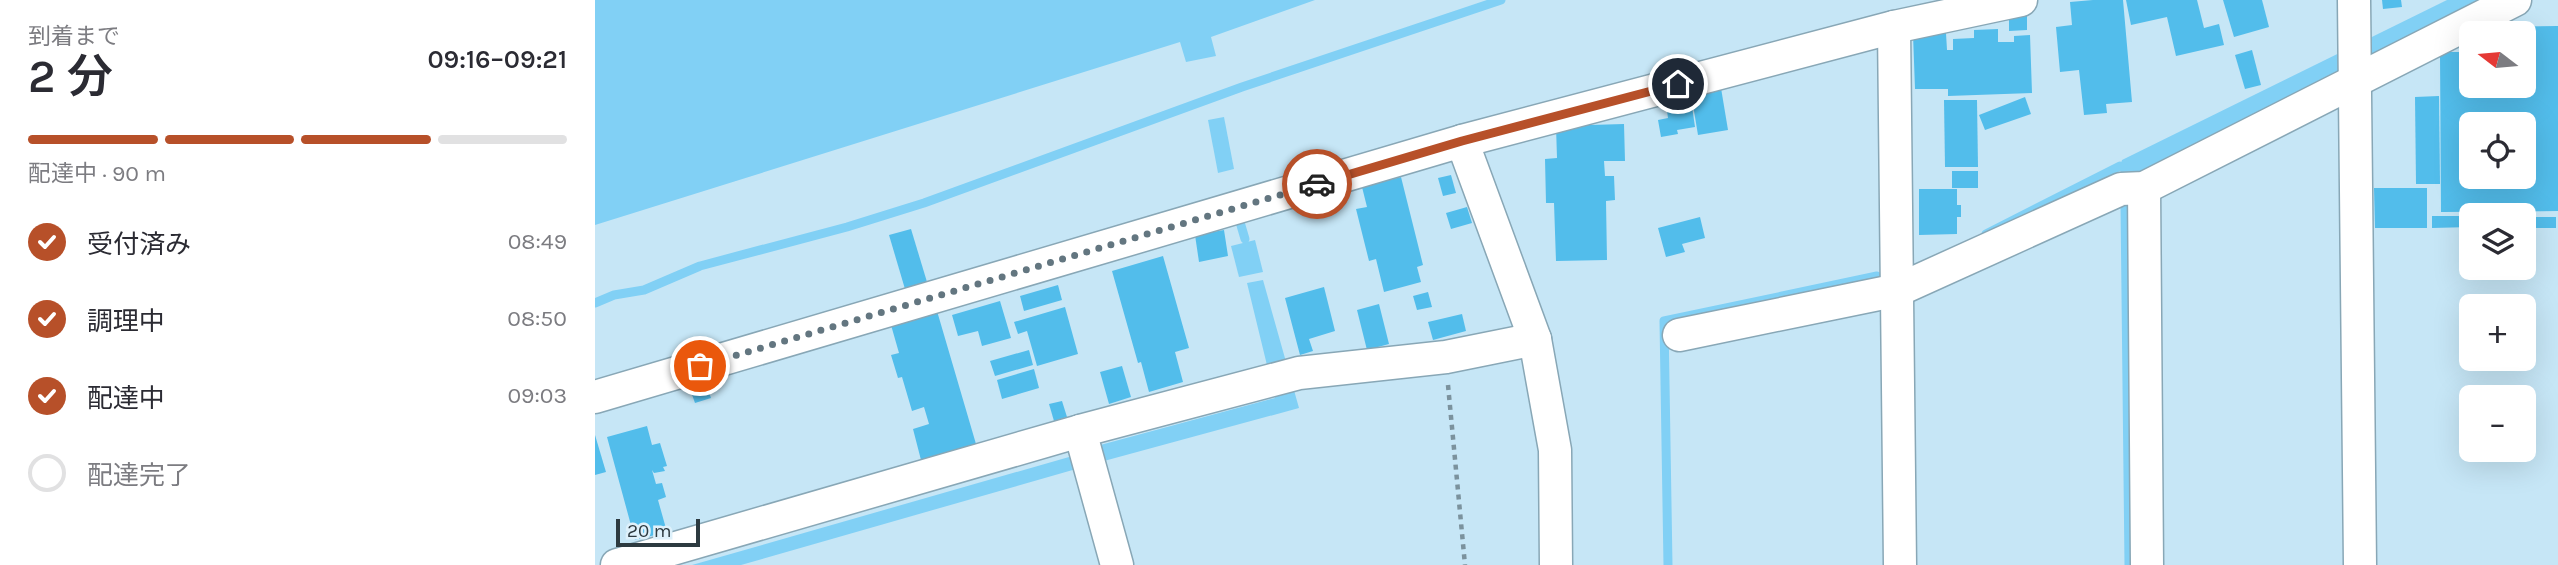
<!DOCTYPE html>
<html lang="ja">
<head>
<meta charset="utf-8">
<style>
  :root { --surface:#fff; --page:#f2f2f3; --text:#2b2b33; --muted:#7c7c81; --line:#e1e1e2; --accent:#b75029 }
  body { margin:0; font-family:Karla,"Noto Sans JP",sans-serif; background:var(--page); color:var(--text); height:100vh; display:flex; flex-direction:column; font-size:26px; white-space:nowrap }
  * { box-sizing:border-box; margin:0 }
  p { font-size:23px; color:var(--muted) }
  .icon { flex:none; width:38px; height:38px; fill:none; stroke:currentColor; stroke-width:2; stroke-linecap:round; stroke-linejoin:round }
  .map { position:relative; flex:1; overflow:hidden }
  .drawer { display:flex; flex-direction:column; background:var(--surface); width:595px }
  .drawer>* { flex:none }
  .needle { width:46px; rotate:286deg }
  .controls { position:absolute; left:1864px; top:21px; display:grid; gap:14px }
  .controls a { display:grid; place-items:center; width:77px; height:77px; border-radius:10px; background:var(--surface); box-shadow:0 7px 28px #0002; font-size:35px }
  .scale { position:absolute; left:21px; bottom:18px; width:84px; box-sizing:border-box; padding-left:7px; border:4px solid #2d3a40; border-top:0; font-size:19px; line-height:24px; white-space:nowrap; color:#2d3a40; -webkit-text-stroke:5px #def1fb; paint-order:stroke }
  .pin { position:absolute; display:grid; place-items:center; width:60px; height:60px; color:#fff; margin:-30px; border:4px solid #fff; border-radius:50%; box-shadow:0 2px 7px #0007 }
  .courier { position:absolute; display:grid; place-items:center; width:70px; height:70px; margin:-35px; border:5px solid #b75029; border-radius:50%; background:#fff; color:#222; box-shadow:0 2px 9px #0007 }
  .overview em { font-style:normal; font-weight:600 }
  .overview div { display:flex; flex-direction:column-reverse }
  .overview { display:flex; align-items:center; justify-content:space-between; height:119px; padding:0 28px }
  h1 { font-size:46px; font-weight:600; line-height:52px }
  .bar { display:grid; grid-template-columns:repeat(4,1fr); gap:10px 7px; align-content:center; height:84px; padding:0 28px }
  .bar i { height:9px; border-radius:5px; background:var(--line) }
  .bar .active { background:var(--accent) }
  .bar p { grid-column:span 4 }
  ol { padding:0 28px; list-style:none }
  li { display:flex; align-items:center; gap:21px; height:77px }
  li p { margin-inline-start:auto }
  li .icon { padding:7px; border-radius:50%; background:var(--accent); color:#fff; stroke-width:4 }
  li:last-child { color:var(--muted) }
  li i { width:38px; height:38px; border:4px solid var(--line); border-radius:50% }
  main { display:flex; flex:1; min-height:0 }
  .map>svg:first-child { display:block }
</style>
</head>
<body>
<main>
<section class="drawer">
<div class="overview"><div><h1>2 分</h1><p>到着まで</p></div><em>09:16–09:21</em></div>
<div class="bar"><i class="active"></i><i class="active"></i><i class="active"></i><i></i><p>配達中 · 90 m</p></div>
<ol>
<li><svg class="icon" aria-label="check" viewBox="0 0 24 24"><path d="M5 12l5 5 9-10"/></svg>受付済み<p>08:49</p></li>
<li><svg class="icon" aria-label="check" viewBox="0 0 24 24"><path d="M5 12l5 5 9-10"/></svg>調理中<p>08:50</p></li>
<li><svg class="icon" aria-label="check" viewBox="0 0 24 24"><path d="M5 12l5 5 9-10"/></svg>配達中<p>09:03</p></li>
<li><i></i>配達完了</li>
</ol>
</section>
<div class="map">
<svg width="1963" height="565" viewBox="0 0 1963 565">
  <rect width="100%" height="100%" fill="#c6e6f6"/>
  <!-- water -->
  <g fill="#81d0f5">
    <polygon points="0,0 720,0 616,37 621,56 591,62 585,42 0,225"/>
    <polygon points="1852,0 1897,0 1538,179 1524,169 1527,160"/>
    <polygon points="629,117 639,169 623,173 613,120"/>
    <polygon points="660,240 668,272 644,277 636,246"/>
    <polygon points="668,280 704,408 509,461 146,565 97,565 481,455 483,451 680,398 652,283"/>
  </g>
  <g fill="none" stroke-linecap="round" stroke-linejoin="round">
    <!-- stream -->
    <g stroke="#81d0f5" stroke-width="9">
      <polyline points="1530,204 1534,565"/>
      <polyline points="645,222 650,239"/>
      <polyline points="1391,234 1525,166 1534,171"/>
      <polyline points="0,303 19,295 49,290 105,266 252,227 329,203 647,87 906,0"/>
      <polyline points="1073,565 1069,321 1282,276"/>
    </g>
  </g>
  <!-- building -->
  <g fill="#52bdeb" fill-rule="evenodd">
    <polygon points="1498,0 1528,0 1537,102 1511,104 1512,113 1489,115 1484,70 1465,72 1461,27 1477,25 1475,2"/>
    <polygon points="1531,0 1602,0 1609,28 1624,24 1629,45 1581,56 1572,17 1536,25"/>
    <polygon points="1628,0 1667,0 1674,27 1639,37"/>
    <polygon points="1787,0 1806,0 1807,7 1788,9"/>
    <polygon points="1432,14 1432,30 1414,31 1414,15"/>
    <path d="M1963,26v185l-117,1 -1,-160h31v34h52v-53h-42v-6zM1876,124h52v53h-52z"/>
    <polygon points="1403,29 1403,42 1419,42 1419,36 1435,35 1437,93 1353,96 1353,89 1320,89 1318,34 1351,33 1352,50 1358,50 1358,39 1379,38 1379,30"/>
    <polygon points="1657,50 1666,85 1650,89 1640,55"/>
    <polygon points="1126,88 1133,130 1103,135 1096,93"/>
    <polygon points="1095,93 1100,127 1082,130 1083,134 1066,137 1063,120 1073,118 1070,97"/>
    <polygon points="1844,96 1845,184 1821,184 1820,97"/>
    <polygon points="1430,97 1436,114 1390,130 1384,115"/>
    <polygon points="1349,100 1382,100 1383,167 1350,167"/>
    <polygon points="1029,124 1030,161 1009,161 1010,176 1019,176 1020,200 1011,201 1012,260 961,261 959,203 951,203 950,159 962,158 961,126"/>
    <rect x="1357" y="171" width="26" height="17"/>
    <polygon points="856,175 861,193 848,196 843,178"/>
    <polygon points="806,177 828,265 822,267 826,282 789,292 781,259 774,261 761,209 772,207 767,187"/>
    <polygon points="1779,188 1832,188 1832,228 1780,228"/>
    <polygon points="1324,189 1362,189 1362,205 1366,205 1366,217 1362,217 1362,234 1324,235"/>
    <polygon points="872,207 877,223 856,229 851,213"/>
    <polygon points="1837,216 1876,216 1876,227 1837,228"/>
    <polygon points="1105,217 1110,238 1087,244 1090,252 1071,257 1063,228"/>
    <rect x="1928" y="217" width="33" height="11"/>
    <polygon points="316,229 332,282 310,289 294,235"/>
    <polygon points="629,230 633,256 604,262 600,235"/>
    <polygon points="568,256 594,348 580,352 588,382 554,392 546,362 543,363 517,271"/>
    <polygon points="463,285 467,300 429,311 425,296"/>
    <polygon points="729,287 740,331 714,339 718,351 705,355 690,298"/>
    <polygon points="833,292 837,307 822,310 818,296"/>
    <polygon points="405,301 416,338 387,346 383,331 363,336 357,315"/>
    <polygon points="784,304 794,344 772,350 762,310"/>
    <polygon points="470,307 483,354 442,366 432,331 423,334 419,322"/>
    <polygon points="342,311 381,444 326,460 318,429 334,424 329,407 317,411 307,377 303,378 296,355 304,353 296,325"/>
    <polygon points="867,314 871,331 838,340 833,322"/>
    <polygon points="434,350 438,365 400,376 395,361"/>
    <polygon points="527,366 536,397 514,404 505,372"/>
    <polygon points="439,369 444,388 407,399 402,380"/>
    <polygon points="111,384 116,398 100,403 95,389"/>
    <polygon points="467,401 472,417 459,421 454,404"/>
    <polygon points="52,426 57,445 65,443 72,466 68,467 70,471 59,473 57,470 61,484 67,483 71,497 63,500 72,532 40,540 12,437"/>
    <polygon points="0,435 11,472 0,475"/>
  </g>
  <g fill="none" stroke-linecap="round" stroke-linejoin="round">
    <!-- street casing -->
    <g stroke="#88a7b6" stroke-width="35">
      <g id="street">
        <polyline points="1759,0 1765,565"/>
        <polyline points="1299,27 1305,565"/>
        <polyline points="867,141 940,339 960,450 961,565"/>
        <polyline points="1549,188 1552,565"/>
        <polyline points="1084,335 1303,290 1526,189 1549,188 1920,0"/>
        <polyline points="0,397 867,141 1299,27 1426,0"/>
        <polyline points="485,431 522,565"/>
        <polyline points="22,565 485,431 704,373 851,357 940,339"/>
      </g>
    </g>
    <!-- path -->
    <polyline stroke="#7b929d" stroke-width="4.5" stroke-dasharray="5 5" stroke-linecap="butt" points="853,385 870,565"/>
    <!-- street -->
    <use href="#street" stroke="#fff" stroke-width="32"/>
  </g>
  <g fill="none" stroke-linecap="round" stroke-linejoin="round">
    <!-- done -->
    <polyline stroke="#637680" stroke-width="7" stroke-dasharray="0 12.6" points="105,366 722,184"/>
    <!-- route -->
    <polyline stroke="#b75029" stroke-width="9" points="722,184 867,141 1083,84"/>
  </g>
</svg>
<div class="controls">
<a><svg class="needle" viewBox="-14 -14 28 28"><path d="M0-13l5 13h-10z" fill="#e53935"/><path d="M0 13l5-13h-10z" fill="#7c7c81"/></svg></a>
<a><svg class="icon" aria-label="locate" viewBox="0 0 24 24"><circle cx="12" cy="12" r="6"/><path d="M12 2v4M12 18v4M2 12h4M18 12h4"/></svg></a>
<a><svg class="icon" aria-label="layers" viewBox="0 0 24 24"><path d="M12 4l9 5-9 5-9-5zM3 14l9 5 9-5"/></svg></a>
<a>+</a>
<a>−</a>
</div>
<div class="scale">20 m</div>
<div class="pin" style="left:105px;top:366px;background:#ea580c"><svg class="icon" aria-label="bag" viewBox="0 0 24 24"><path d="M5 8h14l-1 12H6zM9 8a3 3 0 0 1 6 0"/></svg></div>
<div class="pin" style="left:1083px;top:84px;background:#1f2937"><svg class="icon" aria-label="home" viewBox="0 0 24 24"><path d="M3 11l9-7 9 7M6 9v11h12V9"/></svg></div>
<div class="courier" style="left:722px;top:184px"><svg class="icon" aria-label="car" viewBox="0 0 24 24"><path d="M5 17H2v-5l4-1 3-4h7l3 4 3 1v5h-3M9 17h6M6 11h13"/><circle cx="7" cy="17" r="2"/><circle cx="17" cy="17" r="2"/></svg></div>
</div>
</main>
</body>
</html>
